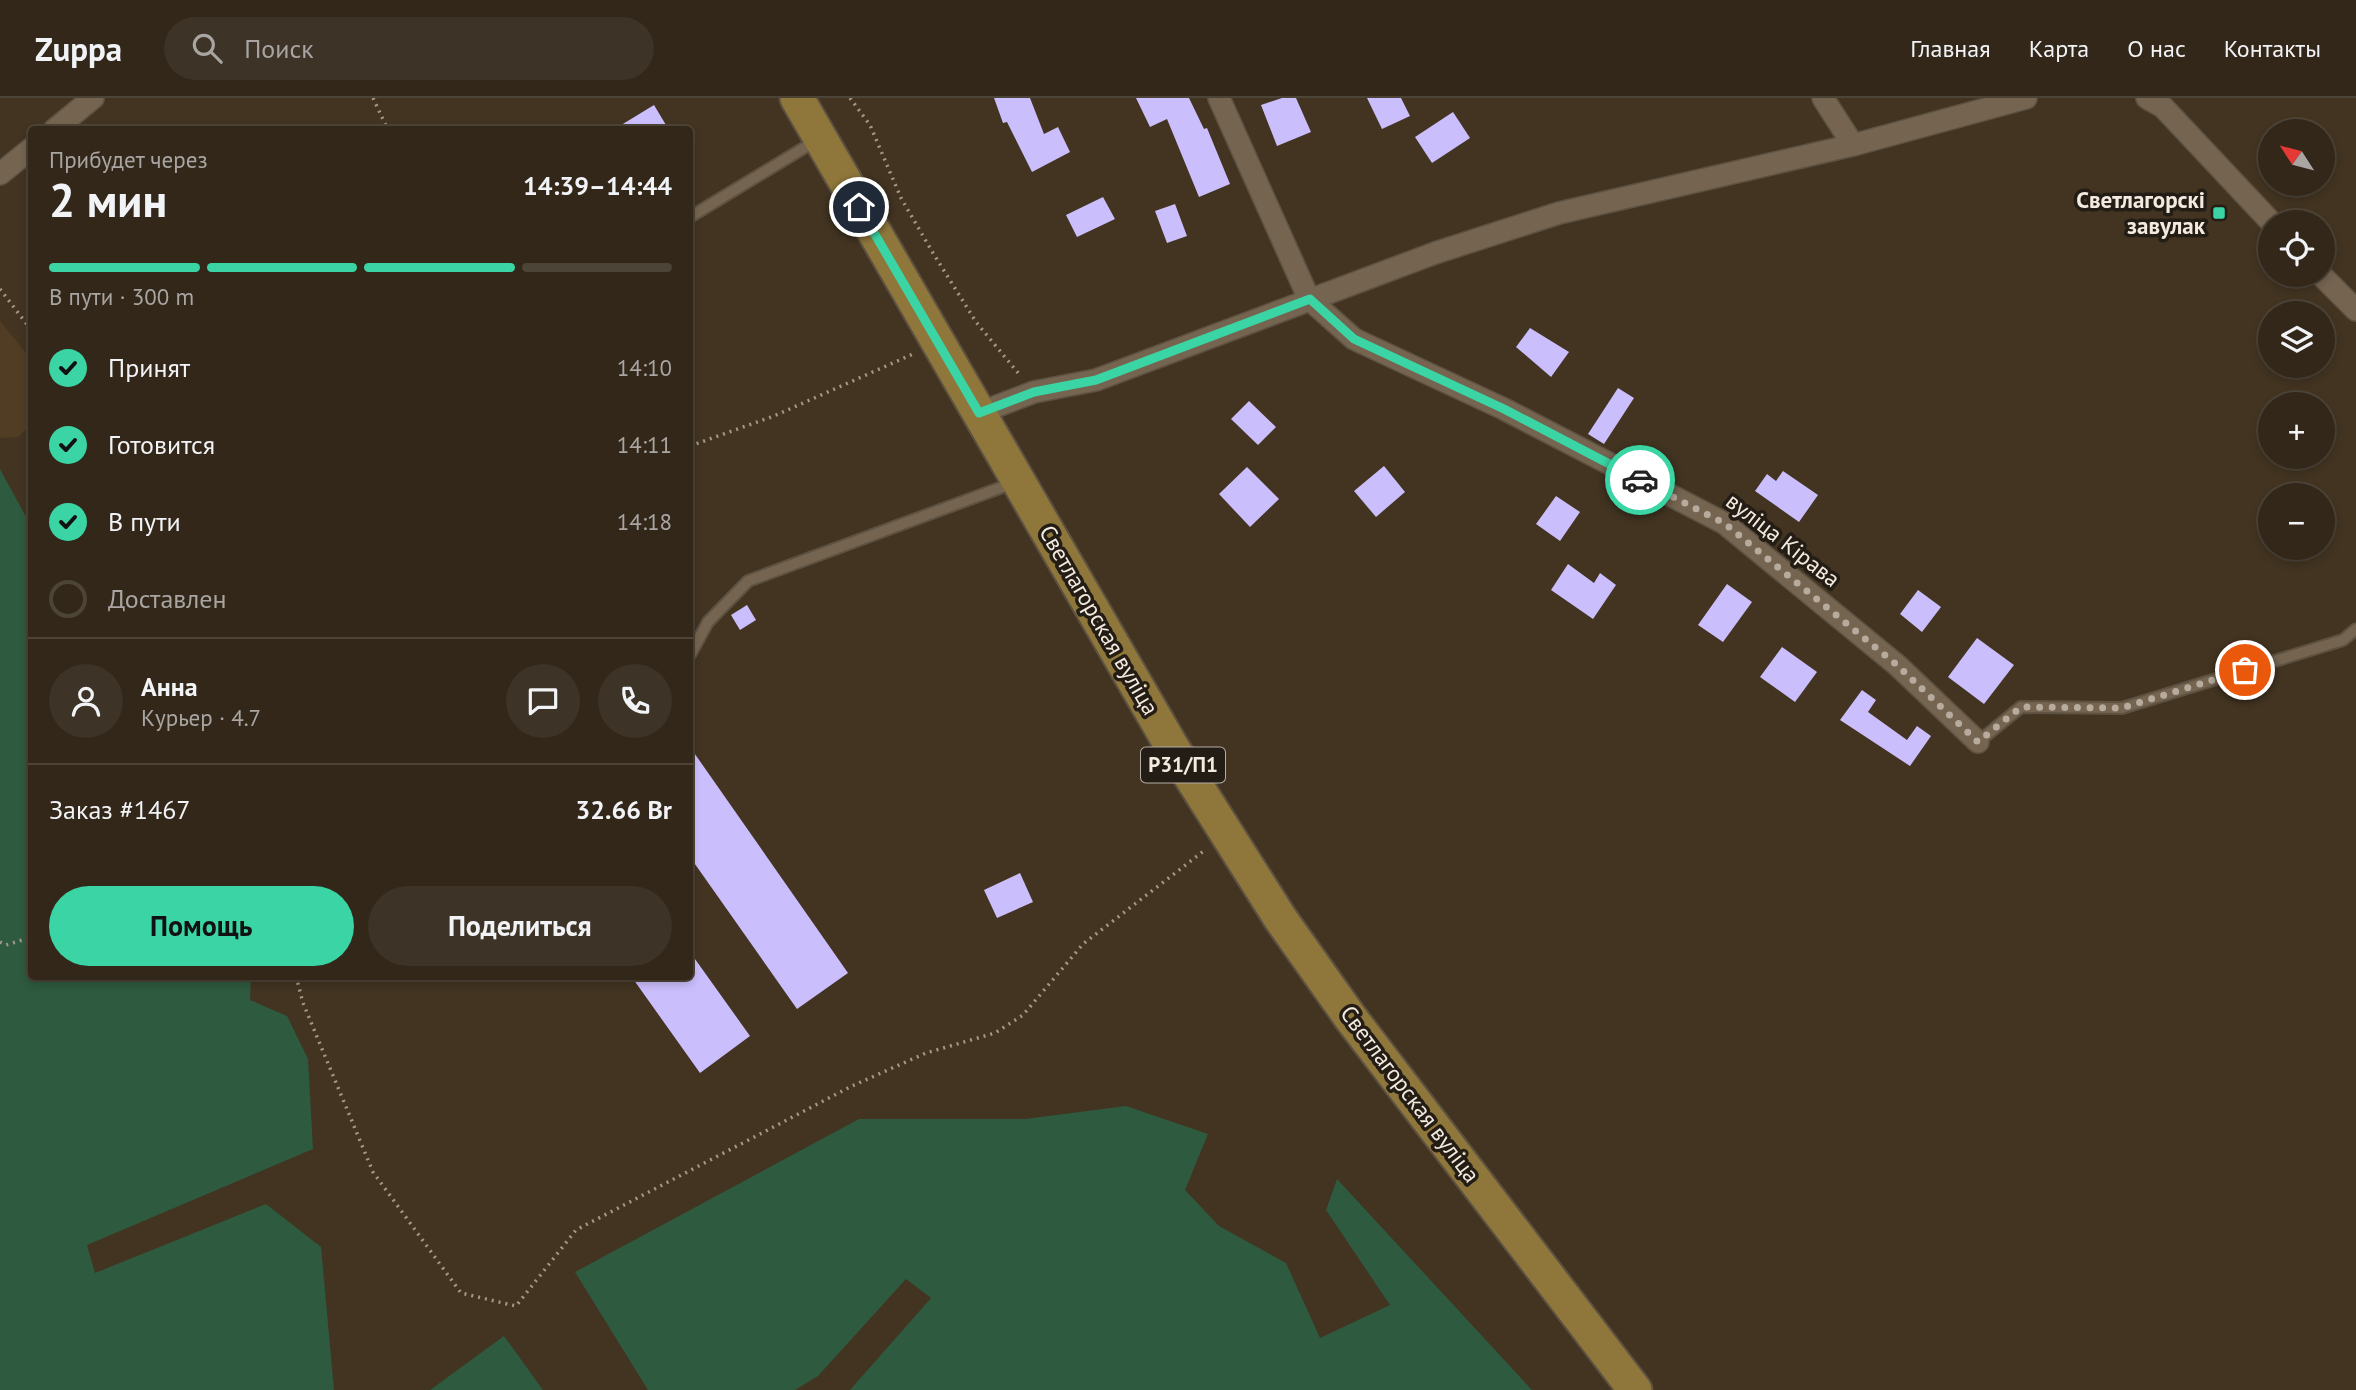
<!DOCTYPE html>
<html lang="ru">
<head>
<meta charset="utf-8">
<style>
  :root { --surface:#322719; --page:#3d3326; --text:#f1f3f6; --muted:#a8a5a2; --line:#4d4438; --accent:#3bd4a4 }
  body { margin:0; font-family:"PT Sans",sans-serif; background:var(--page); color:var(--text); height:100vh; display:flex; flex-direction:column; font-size:26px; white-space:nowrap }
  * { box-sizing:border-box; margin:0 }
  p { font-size:23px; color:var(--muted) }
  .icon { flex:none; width:38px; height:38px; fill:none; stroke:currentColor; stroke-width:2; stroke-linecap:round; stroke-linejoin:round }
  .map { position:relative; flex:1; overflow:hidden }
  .sheet { position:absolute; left:28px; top:28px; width:665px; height:854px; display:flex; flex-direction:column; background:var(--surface); border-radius:7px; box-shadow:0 4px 10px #0003,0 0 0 2px var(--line) }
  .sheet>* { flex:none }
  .needle { width:46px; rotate:306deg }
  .buttons { position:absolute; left:2258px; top:21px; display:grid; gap:14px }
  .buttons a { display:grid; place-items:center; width:77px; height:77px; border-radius:50%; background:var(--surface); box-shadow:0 4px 10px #0003,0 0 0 2px var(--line); font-size:35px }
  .pin { position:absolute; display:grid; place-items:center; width:60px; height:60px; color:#fff; margin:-30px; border:4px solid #fff; border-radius:50%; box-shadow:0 2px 7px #0007 }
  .courier { position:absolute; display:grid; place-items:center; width:70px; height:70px; margin:-35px; border:5px solid #3bd4a4; border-radius:50%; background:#fff; color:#222; box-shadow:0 2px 9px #0007 }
  .head em { font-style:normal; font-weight:700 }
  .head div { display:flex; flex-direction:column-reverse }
  .head { display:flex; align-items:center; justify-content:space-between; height:119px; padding:0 21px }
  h1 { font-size:46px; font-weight:700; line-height:52px }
  .bar { display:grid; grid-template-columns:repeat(4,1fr); gap:10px 7px; align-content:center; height:84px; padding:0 21px }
  .bar i { height:9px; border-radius:5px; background:var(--line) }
  .bar .active { background:var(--accent) }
  .bar p { grid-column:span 4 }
  .line { display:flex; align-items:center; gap:18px; padding:0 21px; border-top:2px solid var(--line) }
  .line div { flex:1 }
  .round { display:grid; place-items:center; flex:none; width:74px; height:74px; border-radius:37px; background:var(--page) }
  ol { padding:0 21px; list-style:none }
  li { display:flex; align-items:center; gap:21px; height:77px }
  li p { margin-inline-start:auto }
  li .icon { padding:7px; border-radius:50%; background:var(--accent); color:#111; stroke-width:4 }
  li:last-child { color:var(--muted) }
  li i { width:38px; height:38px; border:4px solid var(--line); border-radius:50% }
  .primary-button { display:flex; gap:14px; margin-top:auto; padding:14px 21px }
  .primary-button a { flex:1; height:80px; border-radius:42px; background:var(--accent); color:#111; font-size:28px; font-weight:700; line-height:80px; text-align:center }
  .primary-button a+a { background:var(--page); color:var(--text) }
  header { display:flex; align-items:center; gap:42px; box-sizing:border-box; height:98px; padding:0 35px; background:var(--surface); border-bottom:2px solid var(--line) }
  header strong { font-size:33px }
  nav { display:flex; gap:38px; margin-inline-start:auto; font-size:24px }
  .search { width:490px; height:63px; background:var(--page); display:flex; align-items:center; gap:18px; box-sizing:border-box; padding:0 24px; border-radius:38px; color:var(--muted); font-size:26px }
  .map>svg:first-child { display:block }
</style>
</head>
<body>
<header>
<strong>Zuppa</strong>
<div class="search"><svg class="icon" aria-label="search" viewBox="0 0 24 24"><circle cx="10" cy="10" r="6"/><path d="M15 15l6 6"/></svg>Поиск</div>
<nav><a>Главная</a><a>Карта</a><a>О нас</a><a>Контакты</a></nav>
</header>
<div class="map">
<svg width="2356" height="1292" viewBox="0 0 2356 1292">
  <rect width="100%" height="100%" fill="#423421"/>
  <!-- built -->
  <polygon fill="#503d24" points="0,223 31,261 31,327 18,339 0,340"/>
  <!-- green -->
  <g fill="#2e5a3f">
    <polygon points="0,371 31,428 32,878 251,879 250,902 287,918 308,961 313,1051 87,1147 95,1175 266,1106 321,1149 334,1292 0,1292"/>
    <polygon points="1126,1008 1208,1036 1185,1092 1219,1128 1286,1165 1320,1240 1390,1207 1326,1112 1337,1081 1532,1292 850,1292 931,1200 906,1181 818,1278 795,1292 648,1292 575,1174 859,1021 1025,1021"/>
    <polygon points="504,1238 543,1292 430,1292"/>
  </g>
  <!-- building -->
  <g fill="#cbbefc">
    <polygon points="994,0 1030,0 1044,36 1058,29 1070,54 1032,74 1007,24 1003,25"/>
    <polygon points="1136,0 1189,0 1204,31 1207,30 1230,86 1199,99 1167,21 1150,29"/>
    <polygon points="1282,0 1296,0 1311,34 1277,48 1261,7"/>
    <polygon points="1367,0 1401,0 1410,18 1382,31"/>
    <polygon points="654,7 669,32 613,32"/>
    <polygon points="1453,14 1470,40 1432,65 1415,39"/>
    <polygon points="1103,99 1115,121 1077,139 1066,117"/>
    <polygon points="1175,106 1187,138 1167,145 1155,113"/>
    <polygon points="1530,230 1569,254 1551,279 1516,249"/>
    <polygon points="1618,290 1634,300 1604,346 1588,336"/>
    <polygon points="1249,303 1276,329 1258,347 1231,321"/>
    <polygon points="1384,368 1405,394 1376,419 1354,393"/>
    <polygon points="1247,369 1279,401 1250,429 1219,396"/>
    <polygon points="1783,373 1818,397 1799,424 1755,393 1767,376 1776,383"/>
    <polygon points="1556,398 1580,414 1560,443 1536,426"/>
    <polygon points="1568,466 1594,485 1600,475 1616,487 1593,521 1551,492"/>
    <polygon points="1727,486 1752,504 1723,544 1698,527"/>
    <polygon points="1918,492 1941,509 1922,534 1900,516"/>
    <polygon points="747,507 756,522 740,532 731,517"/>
    <polygon points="1977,540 2014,567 1984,606 1948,579"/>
    <polygon points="1782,549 1817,574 1795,604 1760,579"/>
    <polygon points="1862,592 1876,602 1868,614 1907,642 1917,628 1931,638 1910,668 1840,622"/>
    <polygon points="690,649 848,875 797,911 690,759"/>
    <polygon points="1020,775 1033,804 997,820 984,792"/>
    <polygon points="690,854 750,938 700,975 631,878 690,878"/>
  </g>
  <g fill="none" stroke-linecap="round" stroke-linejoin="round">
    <!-- service casing -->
    <g stroke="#5d5141" stroke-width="14">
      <g id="service">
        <polyline points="690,119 817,42"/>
        <polyline points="690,557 708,524 748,483 1016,384"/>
        <polyline points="1978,644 2021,609 2122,610 2343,542 2356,531"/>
      </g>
    </g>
    <!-- minor casing -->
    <g stroke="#5d5141" stroke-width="24">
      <g id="minor">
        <polyline points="1219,0 1309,201 1354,241 1504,311 1724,425 1897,567 1978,644"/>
        <polyline points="1823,0 1853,47"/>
        <polyline points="2147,0 2163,9 2271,124"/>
        <polyline points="54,32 93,0"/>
        <polyline points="0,76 32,50"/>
        <polyline points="2321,177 2356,212"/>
        <polyline points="979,315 1034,294 1096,282 1435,155 1559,115 1853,47 2026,0"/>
      </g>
    </g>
    <!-- primary casing -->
    <g stroke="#5d5141" stroke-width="37">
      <polyline id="primary" points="797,0 1172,649 1280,820 1350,919 1635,1292"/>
    </g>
    <!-- path -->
    <g stroke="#a39889" stroke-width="3.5" stroke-dasharray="2 5" stroke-linecap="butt">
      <polyline points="373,0 388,32"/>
      <polyline points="850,0 870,27 901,100 933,155 976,224 1019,276"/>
      <polyline points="0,191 32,233"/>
      <polyline points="690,348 774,318 913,256"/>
      <polyline points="0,844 6,847 32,839"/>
      <polyline points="296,878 303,905 373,1074 461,1195 516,1208 576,1132 852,988 926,955 995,935 1023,917 1083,846 1205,752"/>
    </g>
    <!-- service -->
    <use href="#service" stroke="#746450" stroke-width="10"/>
    <!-- minor -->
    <use href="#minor" stroke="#746450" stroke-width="21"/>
    <!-- primary -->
    <use href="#primary" stroke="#8f773b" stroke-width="33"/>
  </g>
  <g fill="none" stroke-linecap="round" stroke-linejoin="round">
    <!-- done -->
    <polyline stroke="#b6ab9d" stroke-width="7" stroke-dasharray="0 12.6" points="1640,382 1724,425 1897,567 1978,644 2021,609 2122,610 2245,572"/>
    <!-- route -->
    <polyline stroke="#3bd4a4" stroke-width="9" points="859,109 979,315 1034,294 1096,282 1310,201 1354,241 1504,311 1640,382"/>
  </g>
  <!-- markers -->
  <rect fill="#3bd4a4" stroke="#231d15" stroke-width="2.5" x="2212" y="108" width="14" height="14" rx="3.5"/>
  <g text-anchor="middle" stroke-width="7" stroke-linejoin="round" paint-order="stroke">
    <!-- shield labels -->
    <rect fill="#231d15" stroke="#b5ada3" stroke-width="2" x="1141" y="649.5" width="84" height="35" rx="5"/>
    <g font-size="21" font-weight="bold" fill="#f4ebe0">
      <text x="1183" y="674">Р31/П1</text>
    </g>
    <!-- poi labels -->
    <g font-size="23" font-weight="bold" fill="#f4ebe0" stroke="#231d15" text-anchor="end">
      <text x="2205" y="110">Светлагорскі<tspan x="2205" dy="26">завулак</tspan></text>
    </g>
    <!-- street labels -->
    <g font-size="23" fill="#f4ebe0" stroke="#231d15">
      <text transform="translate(1783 442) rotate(38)" y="8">вуліца Кірава</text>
      <text transform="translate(1099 522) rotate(60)" y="8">Светлагорская вуліца</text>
      <text transform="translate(1410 996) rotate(53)" y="8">Светлагорская вуліца</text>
    </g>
  </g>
</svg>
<div class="buttons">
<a><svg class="needle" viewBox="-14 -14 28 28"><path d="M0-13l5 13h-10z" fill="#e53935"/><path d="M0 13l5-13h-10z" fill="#a8a5a2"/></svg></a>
<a><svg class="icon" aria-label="locate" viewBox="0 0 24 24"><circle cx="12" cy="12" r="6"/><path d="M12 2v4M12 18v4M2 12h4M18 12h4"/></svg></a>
<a><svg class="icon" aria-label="layers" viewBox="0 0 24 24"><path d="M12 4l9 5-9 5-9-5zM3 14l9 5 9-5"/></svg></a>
<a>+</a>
<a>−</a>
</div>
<div class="pin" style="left:2245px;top:572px;background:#ea580c"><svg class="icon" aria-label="bag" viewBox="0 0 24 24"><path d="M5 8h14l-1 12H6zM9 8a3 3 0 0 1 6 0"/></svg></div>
<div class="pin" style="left:859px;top:109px;background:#1f2937"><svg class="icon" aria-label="home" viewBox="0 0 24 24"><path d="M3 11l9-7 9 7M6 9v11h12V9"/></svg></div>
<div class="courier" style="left:1640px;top:382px"><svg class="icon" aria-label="car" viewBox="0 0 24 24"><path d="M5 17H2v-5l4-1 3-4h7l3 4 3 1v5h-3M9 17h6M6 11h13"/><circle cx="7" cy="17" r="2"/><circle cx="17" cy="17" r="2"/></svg></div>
<section class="sheet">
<div class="head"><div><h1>2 мин</h1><p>Прибудет через</p></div><em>14:39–14:44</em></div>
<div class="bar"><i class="active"></i><i class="active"></i><i class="active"></i><i></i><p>В пути · 300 m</p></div>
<ol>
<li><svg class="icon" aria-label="check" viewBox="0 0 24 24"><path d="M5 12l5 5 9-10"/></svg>Принят<p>14:10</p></li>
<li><svg class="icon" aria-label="check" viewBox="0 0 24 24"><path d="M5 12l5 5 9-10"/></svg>Готовится<p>14:11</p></li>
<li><svg class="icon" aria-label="check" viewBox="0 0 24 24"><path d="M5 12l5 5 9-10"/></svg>В пути<p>14:18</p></li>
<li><i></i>Доставлен</li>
</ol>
<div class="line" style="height:126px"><a class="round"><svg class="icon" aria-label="person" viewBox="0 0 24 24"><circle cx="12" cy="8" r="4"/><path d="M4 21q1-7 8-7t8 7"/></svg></a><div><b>Анна</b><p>Курьер · 4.7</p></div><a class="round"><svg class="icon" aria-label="chat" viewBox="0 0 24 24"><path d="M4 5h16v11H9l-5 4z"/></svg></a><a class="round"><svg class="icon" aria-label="phone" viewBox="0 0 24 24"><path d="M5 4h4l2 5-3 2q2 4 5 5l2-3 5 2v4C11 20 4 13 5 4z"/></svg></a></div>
<div class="line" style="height:91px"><div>Заказ #1467</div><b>32.66 Br</b></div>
<div class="primary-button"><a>Помощь</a><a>Поделиться</a></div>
</section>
</div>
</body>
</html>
